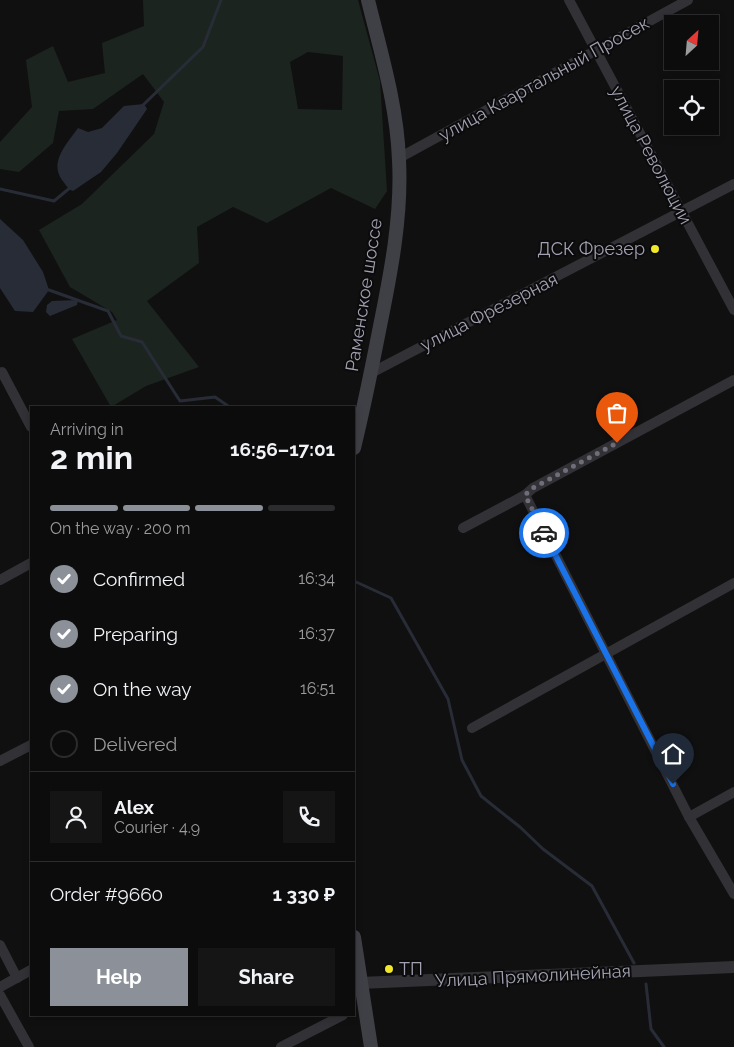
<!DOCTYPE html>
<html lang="en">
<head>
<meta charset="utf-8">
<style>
  :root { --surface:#0c0c0d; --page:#151516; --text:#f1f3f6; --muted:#9a9b9d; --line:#2c2c2e; --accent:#8c9099 }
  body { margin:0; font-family:Raleway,sans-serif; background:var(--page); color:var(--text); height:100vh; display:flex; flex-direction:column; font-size:19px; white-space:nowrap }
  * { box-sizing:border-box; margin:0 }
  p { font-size:16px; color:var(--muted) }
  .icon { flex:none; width:28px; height:28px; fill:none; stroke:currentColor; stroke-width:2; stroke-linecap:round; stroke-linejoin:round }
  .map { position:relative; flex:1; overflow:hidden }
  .drawer { position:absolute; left:30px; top:406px; width:325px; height:610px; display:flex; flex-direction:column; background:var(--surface); border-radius:0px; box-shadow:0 2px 8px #0003,0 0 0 1px var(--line) }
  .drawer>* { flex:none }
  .needle { width:32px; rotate:26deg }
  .tools { position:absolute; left:664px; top:15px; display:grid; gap:10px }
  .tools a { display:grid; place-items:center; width:55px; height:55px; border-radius:0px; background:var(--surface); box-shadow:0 2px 8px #0003,0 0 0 1px var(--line); font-size:25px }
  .pin { position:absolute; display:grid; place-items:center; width:42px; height:42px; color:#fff; margin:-51px -21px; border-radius:50% 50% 50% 0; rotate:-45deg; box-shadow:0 0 5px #0007 }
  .pin .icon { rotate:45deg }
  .courier { position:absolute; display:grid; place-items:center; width:50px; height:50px; margin:-25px; border:4px solid #1a73e8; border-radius:50%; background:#fff; color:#222; box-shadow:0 1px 6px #0007 }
  .overview em { font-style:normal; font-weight:700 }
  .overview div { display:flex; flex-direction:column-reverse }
  .overview { display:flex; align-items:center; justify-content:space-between; height:85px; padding:0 20px }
  h1 { font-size:32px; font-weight:700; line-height:38px }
  .bar { display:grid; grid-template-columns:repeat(4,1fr); gap:8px 5px; align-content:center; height:60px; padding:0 20px }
  .bar i { height:6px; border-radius:4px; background:var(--line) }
  .bar .on { background:var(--accent) }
  .bar p { grid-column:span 4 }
  .line { display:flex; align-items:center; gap:12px; padding:0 20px; border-top:1px solid var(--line) }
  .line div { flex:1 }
  .round { display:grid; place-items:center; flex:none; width:52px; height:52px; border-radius:0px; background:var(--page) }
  ol { padding:0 20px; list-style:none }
  li { display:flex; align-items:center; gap:15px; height:55px }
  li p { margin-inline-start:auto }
  li .icon { padding:5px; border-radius:50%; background:var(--accent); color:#fff; stroke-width:4 }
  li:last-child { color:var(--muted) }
  li i { width:28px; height:28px; border:2px solid var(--line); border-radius:50% }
  .cta { display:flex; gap:10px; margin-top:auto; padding:10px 20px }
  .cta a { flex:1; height:58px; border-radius:0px; background:var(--accent); color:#fff; font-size:20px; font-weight:700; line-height:58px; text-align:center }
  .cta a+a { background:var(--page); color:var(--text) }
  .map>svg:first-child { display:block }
</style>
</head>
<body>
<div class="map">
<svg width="734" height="1047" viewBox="0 0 734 1047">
  <rect width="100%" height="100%" fill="#101011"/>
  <!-- green -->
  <path fill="#1c241f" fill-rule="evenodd" d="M143,0h215l22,81 7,110 -12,18 -44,-21 -64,35 -34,-16 -36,20 2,36 -52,38 52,66 -53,19 -35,21 -39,-68 45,-19 -5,-8 -42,-25 -31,-57 43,-26 72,-70 10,-32 -21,-28 -50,35 -34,2 -6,32 -34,29 -19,-3v-27l32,-35 -6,-47 27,-14 15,36 37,-9 -3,-30 42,-17zM308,52l35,4 -1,54 -44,-1 -8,-47z"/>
  <!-- water -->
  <g fill="#282c36">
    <path d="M144,104l3,5 -30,44 -16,19 -28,19c-5,-2 -7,-6 -11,-11 -13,-19 5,-36 16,-52l10,4 14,-4 22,-22z"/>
    <polygon points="0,219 23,240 43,272 49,290 33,312 15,311 0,288"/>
    <polygon points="78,300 77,305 50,316 46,312 47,305 52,301"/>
  </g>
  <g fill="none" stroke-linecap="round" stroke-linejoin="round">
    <!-- stream -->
    <g stroke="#282c36" stroke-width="3">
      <polyline points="141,107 203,47 221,0"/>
      <polyline points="0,189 54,201 71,187"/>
      <polyline points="49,290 108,311 121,336 142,342 180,401 215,397 231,408"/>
      <polyline points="354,581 391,598 448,699 462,760 481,796 520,827 543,849 592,886 634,963"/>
      <polyline points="646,984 651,1029 664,1047"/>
    </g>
    <!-- minor -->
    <g stroke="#313136" stroke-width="10">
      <polyline points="569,0 734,310"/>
      <polyline points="399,158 688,0"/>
      <polyline points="0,373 2,372 31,427"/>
      <polyline points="371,373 734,184"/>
      <polyline points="525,495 689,817 734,894"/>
      <polyline points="463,528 525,495 533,488 734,380"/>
      <polyline points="0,580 31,563"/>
      <polyline points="472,728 734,583"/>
      <polyline points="0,761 31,745"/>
      <polyline points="689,817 734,792"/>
      <polyline points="0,945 17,978"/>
      <polyline points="0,987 31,970"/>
      <polyline points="0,995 29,1047"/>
      <polyline points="281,1047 343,1015"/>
    </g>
    <!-- tertiary -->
    <polyline stroke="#313136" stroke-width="12" points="360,983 734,967"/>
    <!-- secondary -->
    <g stroke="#3f3f46" stroke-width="14">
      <path d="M354,448c10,-41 18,-81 26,-122 11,-54 22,-111 19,-166 -2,-55 -18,-107 -31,-160"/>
      <polyline points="354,937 371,1047"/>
    </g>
  </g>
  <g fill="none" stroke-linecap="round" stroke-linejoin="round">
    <!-- done -->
    <polyline stroke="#6e6e7a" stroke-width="5" stroke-dasharray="0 9" points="544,533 525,495 533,488 617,443"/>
    <!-- route -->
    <polyline stroke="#1a73e8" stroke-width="6" points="544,533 673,784"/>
  </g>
  <!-- markers -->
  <g fill="#f0e829" stroke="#0b0b0c" stroke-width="2">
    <circle cx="655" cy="249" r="5"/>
    <circle cx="389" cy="969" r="5"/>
  </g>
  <g text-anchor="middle" stroke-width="4" stroke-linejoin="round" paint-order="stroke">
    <!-- street labels -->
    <g font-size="18" fill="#a1a1b2" stroke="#0b0b0c">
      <text transform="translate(544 79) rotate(-29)" y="6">улица Квартальный Просек</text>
      <text transform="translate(651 155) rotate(62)" y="6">улица Революции</text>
      <text transform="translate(364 295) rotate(-81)" y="6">Раменское шоссе</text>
      <text transform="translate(489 312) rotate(-27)" y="6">улица Фрезерная</text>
      <text transform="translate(533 976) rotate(-3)" y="6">Улица Прямолинейная</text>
    </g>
    <!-- poi labels -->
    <g font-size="18" fill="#a1a1b2" stroke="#0b0b0c" text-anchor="end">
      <text x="645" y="255">ДСК Фрезер</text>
      <text x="399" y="975" text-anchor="start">ТП</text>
    </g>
  </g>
</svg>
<div class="tools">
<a><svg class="needle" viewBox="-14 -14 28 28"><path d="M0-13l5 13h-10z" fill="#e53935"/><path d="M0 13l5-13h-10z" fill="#9a9b9d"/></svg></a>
<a><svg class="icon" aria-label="locate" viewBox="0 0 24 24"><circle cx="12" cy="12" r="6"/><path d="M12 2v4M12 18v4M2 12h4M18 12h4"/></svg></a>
</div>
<div class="pin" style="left:617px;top:443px;background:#ea580c"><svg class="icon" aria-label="bag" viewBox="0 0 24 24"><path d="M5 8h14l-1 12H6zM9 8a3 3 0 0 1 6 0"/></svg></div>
<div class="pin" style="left:673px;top:784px;background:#1f2937"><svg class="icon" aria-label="home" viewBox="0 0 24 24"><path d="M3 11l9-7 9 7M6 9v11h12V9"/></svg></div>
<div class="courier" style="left:544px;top:533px"><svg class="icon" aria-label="car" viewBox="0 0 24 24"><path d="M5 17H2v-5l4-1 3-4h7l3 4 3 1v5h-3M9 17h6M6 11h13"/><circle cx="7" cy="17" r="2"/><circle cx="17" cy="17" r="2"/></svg></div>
<section class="drawer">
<div class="overview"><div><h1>2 min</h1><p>Arriving in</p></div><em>16:56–17:01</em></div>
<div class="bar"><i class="on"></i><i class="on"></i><i class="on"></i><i></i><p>On the way · 200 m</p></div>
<ol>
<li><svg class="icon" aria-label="check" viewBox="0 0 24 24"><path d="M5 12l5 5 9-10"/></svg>Confirmed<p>16:34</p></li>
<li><svg class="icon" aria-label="check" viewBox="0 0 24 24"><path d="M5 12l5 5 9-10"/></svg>Preparing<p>16:37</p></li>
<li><svg class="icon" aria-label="check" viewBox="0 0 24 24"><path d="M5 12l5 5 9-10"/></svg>On the way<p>16:51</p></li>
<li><i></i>Delivered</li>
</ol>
<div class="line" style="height:90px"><a class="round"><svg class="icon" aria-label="person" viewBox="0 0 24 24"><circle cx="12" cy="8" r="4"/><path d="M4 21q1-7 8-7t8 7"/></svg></a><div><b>Alex</b><p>Courier · 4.9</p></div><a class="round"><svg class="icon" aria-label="phone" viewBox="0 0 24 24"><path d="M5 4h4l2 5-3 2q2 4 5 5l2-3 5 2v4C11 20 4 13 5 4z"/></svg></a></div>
<div class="line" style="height:65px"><div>Order #9660</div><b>1 330 ₽</b></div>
<div class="cta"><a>Help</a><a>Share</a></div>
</section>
</div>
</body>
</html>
